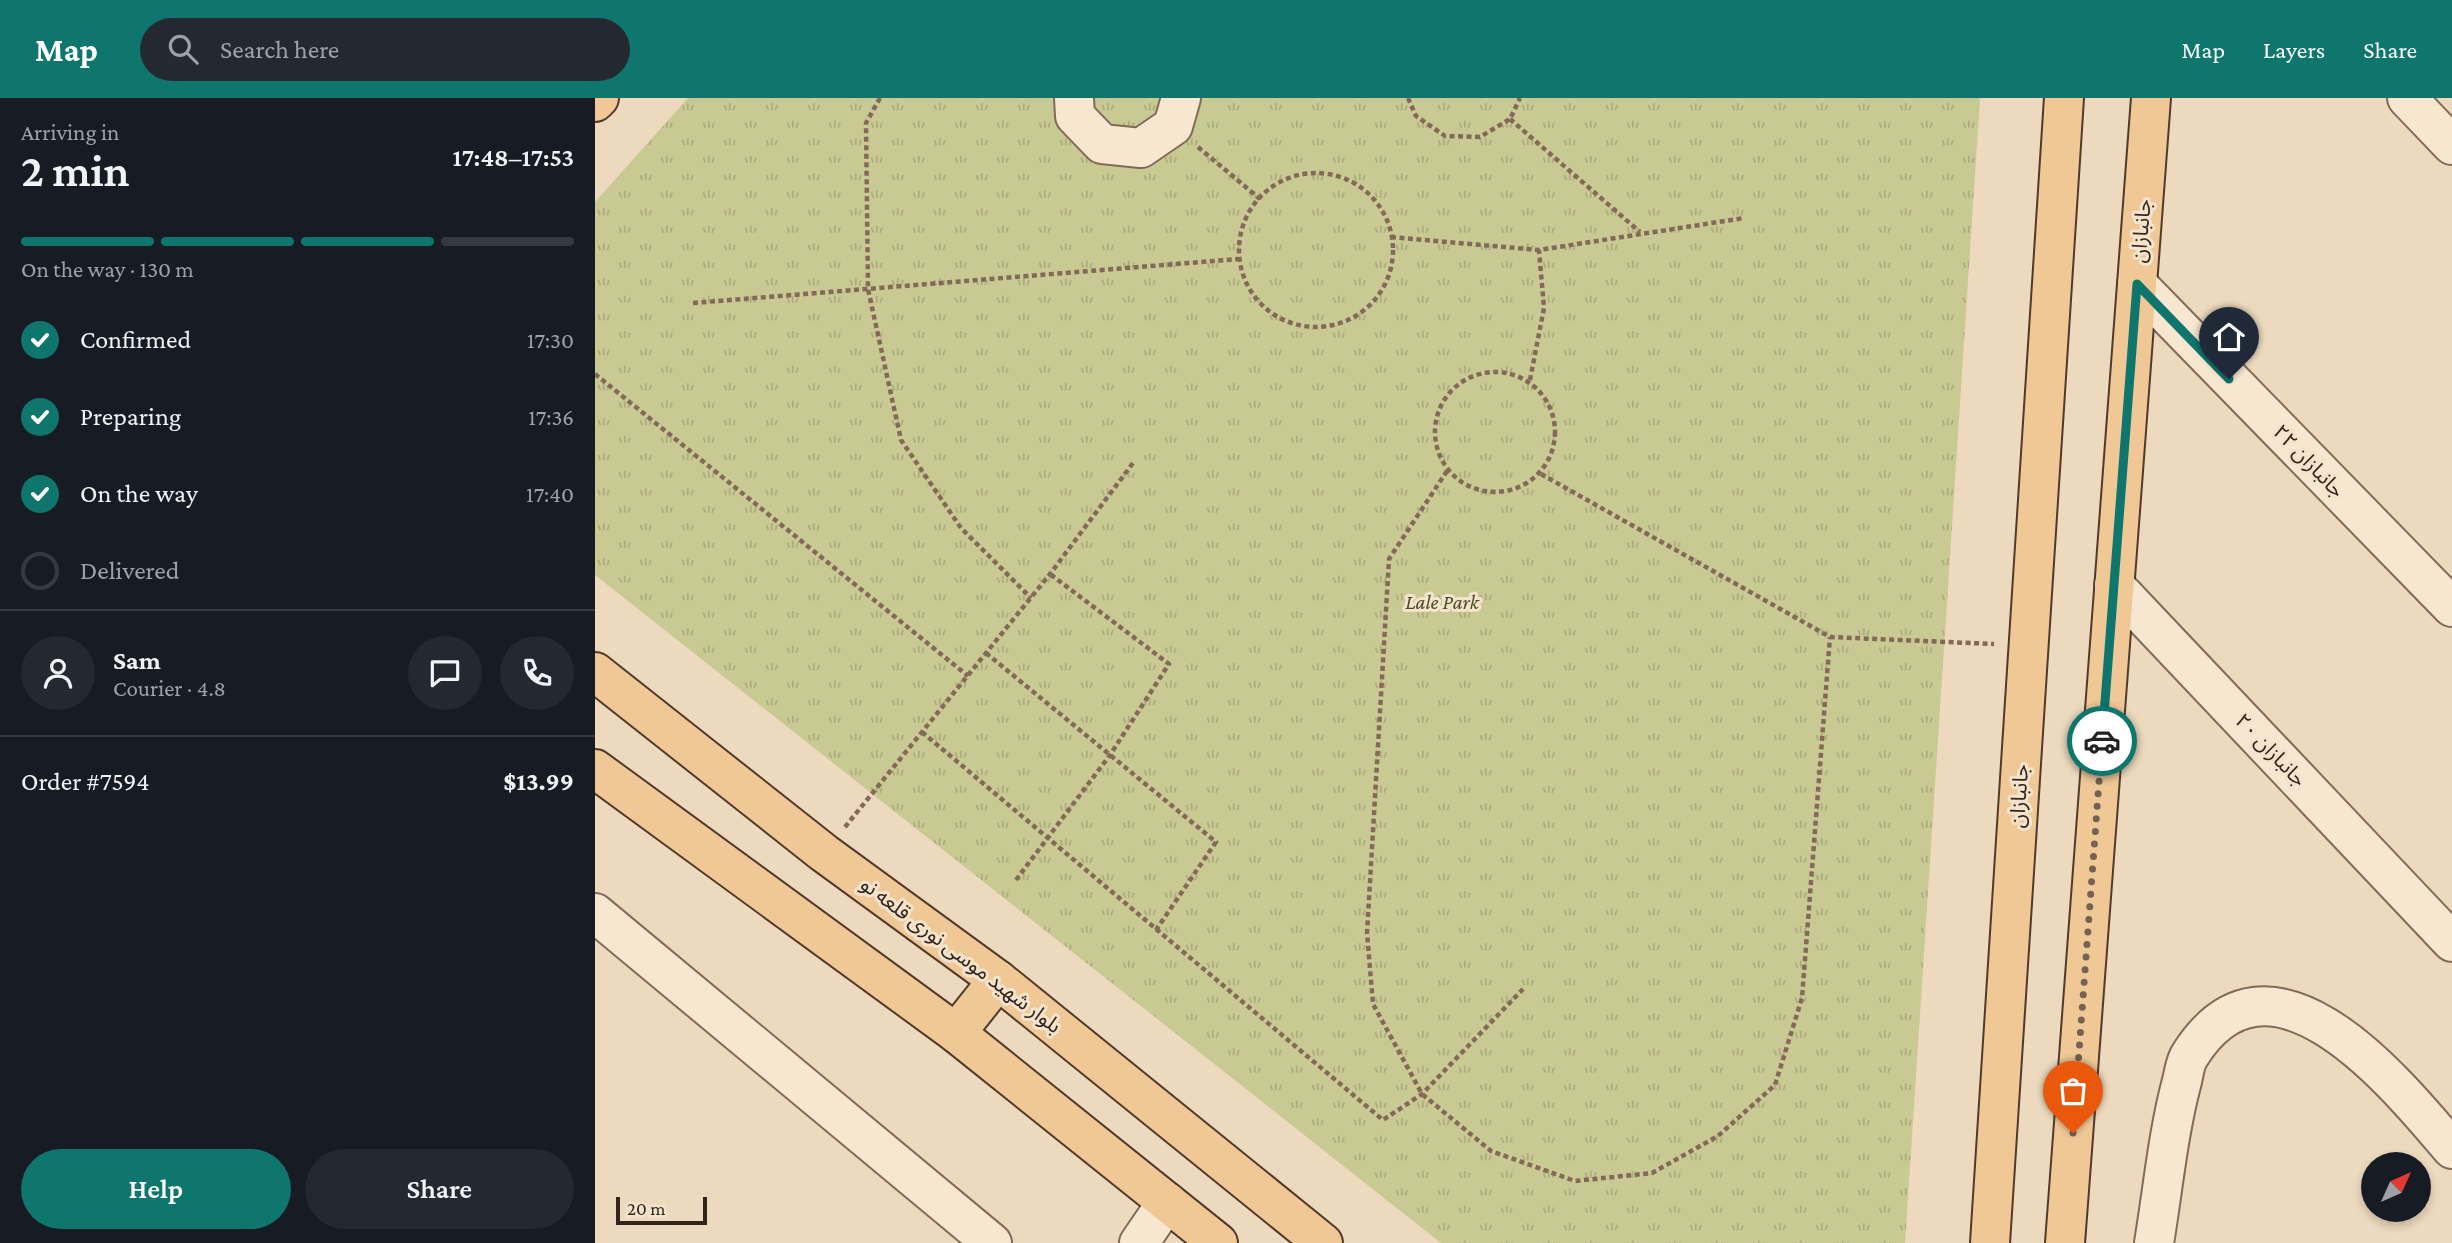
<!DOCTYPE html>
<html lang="en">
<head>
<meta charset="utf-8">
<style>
  :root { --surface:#171b24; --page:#242831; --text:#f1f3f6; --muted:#9ea1a6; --line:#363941; --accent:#0f766e }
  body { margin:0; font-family:"Crimson Pro","Noto Sans Arabic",serif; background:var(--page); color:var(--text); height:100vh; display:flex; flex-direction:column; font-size:26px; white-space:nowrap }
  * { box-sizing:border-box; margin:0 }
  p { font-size:23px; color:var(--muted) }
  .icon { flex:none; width:38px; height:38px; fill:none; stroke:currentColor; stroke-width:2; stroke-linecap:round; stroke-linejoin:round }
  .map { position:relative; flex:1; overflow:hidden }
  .sheet { display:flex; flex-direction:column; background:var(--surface); width:595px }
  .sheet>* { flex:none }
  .needle { width:46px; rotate:45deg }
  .tools { position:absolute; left:1766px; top:1054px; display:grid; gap:14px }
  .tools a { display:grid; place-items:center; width:70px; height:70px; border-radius:50%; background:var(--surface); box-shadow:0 4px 10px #0003; font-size:35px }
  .scale { position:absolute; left:21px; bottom:18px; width:91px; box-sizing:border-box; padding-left:7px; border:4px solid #33241c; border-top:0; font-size:19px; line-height:24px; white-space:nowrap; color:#33241c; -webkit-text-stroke:5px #f4e4cd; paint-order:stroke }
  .pin { position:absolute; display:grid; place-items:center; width:60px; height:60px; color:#fff; margin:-72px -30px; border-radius:50% 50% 50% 0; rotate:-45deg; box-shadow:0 0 7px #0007 }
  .pin .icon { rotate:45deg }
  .courier { position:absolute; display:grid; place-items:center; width:70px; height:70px; margin:-35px; border:5px solid #0f766e; border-radius:50%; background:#fff; color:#222; box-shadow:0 2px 9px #0007 }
  .summary em { font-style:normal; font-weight:600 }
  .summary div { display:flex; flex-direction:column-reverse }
  .summary { display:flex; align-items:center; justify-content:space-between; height:119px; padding:0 21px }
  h1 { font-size:46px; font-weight:600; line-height:52px }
  .bar { display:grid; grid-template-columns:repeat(4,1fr); gap:10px 7px; align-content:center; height:84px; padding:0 21px }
  .bar i { height:9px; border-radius:5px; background:var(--line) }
  .bar .selected { background:var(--accent) }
  .bar p { grid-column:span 4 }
  .line { display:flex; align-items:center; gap:18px; padding:0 21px; border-top:2px solid var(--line) }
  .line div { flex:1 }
  .round { display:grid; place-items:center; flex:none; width:74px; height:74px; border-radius:37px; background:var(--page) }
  ol { padding:0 21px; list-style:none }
  li { display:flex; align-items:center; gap:21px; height:77px }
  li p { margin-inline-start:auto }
  li .icon { padding:7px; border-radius:50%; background:var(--accent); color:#fff; stroke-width:4 }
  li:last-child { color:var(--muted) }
  li i { width:38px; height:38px; border:4px solid var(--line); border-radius:50% }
  .button { display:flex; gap:14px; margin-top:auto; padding:14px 21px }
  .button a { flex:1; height:80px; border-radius:42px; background:var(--accent); color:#fff; font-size:28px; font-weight:600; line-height:80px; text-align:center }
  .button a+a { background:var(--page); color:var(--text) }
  header { display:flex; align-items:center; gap:42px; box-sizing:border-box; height:98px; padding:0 35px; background:var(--accent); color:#fff }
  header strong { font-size:33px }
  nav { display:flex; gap:38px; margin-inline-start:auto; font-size:24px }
  .search { width:490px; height:63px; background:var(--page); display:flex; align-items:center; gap:18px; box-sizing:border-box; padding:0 24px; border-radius:38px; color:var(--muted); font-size:26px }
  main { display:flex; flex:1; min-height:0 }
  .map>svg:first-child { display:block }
</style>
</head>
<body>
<header>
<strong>Map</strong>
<div class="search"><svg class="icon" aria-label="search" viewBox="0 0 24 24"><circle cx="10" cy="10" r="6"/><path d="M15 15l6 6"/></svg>Search here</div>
<nav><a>Map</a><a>Layers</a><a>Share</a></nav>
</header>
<main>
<section class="sheet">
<div class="summary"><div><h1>2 min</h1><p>Arriving in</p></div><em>17:48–17:53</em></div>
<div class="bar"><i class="selected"></i><i class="selected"></i><i class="selected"></i><i></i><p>On the way · 130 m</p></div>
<ol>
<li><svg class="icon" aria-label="check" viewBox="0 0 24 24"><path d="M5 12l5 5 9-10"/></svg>Confirmed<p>17:30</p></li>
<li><svg class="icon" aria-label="check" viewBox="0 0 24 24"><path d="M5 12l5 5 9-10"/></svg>Preparing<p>17:36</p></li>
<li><svg class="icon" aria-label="check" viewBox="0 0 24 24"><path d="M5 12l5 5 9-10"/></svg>On the way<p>17:40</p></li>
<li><i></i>Delivered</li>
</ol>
<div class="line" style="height:126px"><a class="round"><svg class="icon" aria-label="person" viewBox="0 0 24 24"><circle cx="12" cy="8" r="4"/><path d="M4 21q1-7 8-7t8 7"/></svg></a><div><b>Sam</b><p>Courier · 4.8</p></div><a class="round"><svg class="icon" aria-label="chat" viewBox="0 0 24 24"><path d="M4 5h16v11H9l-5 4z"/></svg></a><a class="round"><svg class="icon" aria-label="phone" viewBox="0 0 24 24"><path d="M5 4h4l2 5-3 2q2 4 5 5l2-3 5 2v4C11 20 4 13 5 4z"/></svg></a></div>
<div class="line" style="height:91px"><div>Order #7594</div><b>$13.99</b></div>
<div class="button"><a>Help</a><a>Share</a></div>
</section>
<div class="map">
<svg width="1857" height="1145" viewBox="0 0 1857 1145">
  <defs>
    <pattern id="grass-tufts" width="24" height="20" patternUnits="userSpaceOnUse" patternTransform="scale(1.75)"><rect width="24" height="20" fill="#c9c993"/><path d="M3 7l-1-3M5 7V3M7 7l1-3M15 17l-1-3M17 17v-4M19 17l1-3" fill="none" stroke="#adac7e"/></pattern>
  </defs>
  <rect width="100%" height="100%" fill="#ecd9be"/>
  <!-- grass -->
  <polygon fill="url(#grass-tufts)" points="93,0 1385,0 1310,1145 846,1145 0,477 0,104"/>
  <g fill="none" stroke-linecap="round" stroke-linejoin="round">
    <!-- minor casing -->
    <g stroke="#836a58" stroke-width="42">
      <g id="minor">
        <polyline points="479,0 480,18 507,46 546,50 578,28 586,0"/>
        <polyline points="1812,0 1857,47"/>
        <polyline points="1542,186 1857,509"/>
        <polyline points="1519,487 1857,844"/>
        <polyline points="0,815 397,1145"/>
        <polyline points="544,1145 572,1104"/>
        <path d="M1559,1145c9,-54 14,-110 28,-162 2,-8 3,-19 8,-26 80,-127 205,27 262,94"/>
      </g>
    </g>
    <!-- major casing -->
    <g stroke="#51392c" stroke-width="42">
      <g id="major">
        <polyline points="0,4 4,0"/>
        <polyline points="0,574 229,755 403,882 728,1145"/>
        <polyline points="0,671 361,935 623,1145"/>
        <polyline points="361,935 403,882"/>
        <polyline points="1395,1145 1469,0"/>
        <polyline points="1470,1145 1556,0"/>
      </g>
    </g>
    <!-- path -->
    <g stroke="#836a58" stroke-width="4.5" stroke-dasharray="5 3.5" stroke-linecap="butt">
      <polyline points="285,0 271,25 273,191 306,342 366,430 436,500"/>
      <polyline points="813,0 821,18 850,38 885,39 915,21 925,0"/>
      <polyline points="915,21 1045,134"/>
      <polyline points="603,49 665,101"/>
      <circle cx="721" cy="152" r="77"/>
      <polyline points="796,139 944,152 1149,120"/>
      <polyline points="98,205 643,161"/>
      <circle cx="900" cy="334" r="60"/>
      <polyline points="0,276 373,578"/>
      <polyline points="935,282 949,210 944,152"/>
      <polyline points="852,373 794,461 772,835 778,906 827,996 896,1053 980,1083 1057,1075 1123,1038 1180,987 1207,900 1235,539"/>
      <polyline points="946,376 1235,539 1399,546"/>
      <polyline points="391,555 621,744 561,832"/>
      <polyline points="327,634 788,1022 827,996 928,891"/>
      <polyline points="250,729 455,476 538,365"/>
      <polyline points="421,782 515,657 574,566 455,476"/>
    </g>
    <!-- minor -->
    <use href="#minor" stroke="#f7e7d1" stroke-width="38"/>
    <!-- major -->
    <use href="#major" stroke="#efc896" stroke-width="38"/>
  </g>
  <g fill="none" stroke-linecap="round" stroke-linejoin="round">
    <!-- done -->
    <polyline stroke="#746355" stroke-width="7" stroke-dasharray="0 12.6" points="1478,1035 1507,643"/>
    <!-- route -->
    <polyline stroke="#0f766e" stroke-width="9" points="1507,643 1542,186 1634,281"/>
  </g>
  <g text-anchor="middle" stroke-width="6" stroke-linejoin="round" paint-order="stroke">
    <!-- street labels -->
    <g font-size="21" fill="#33241c" stroke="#f4e4cd">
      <text transform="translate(1546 133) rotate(-85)" y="7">جانبازان</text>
      <text transform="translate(1714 363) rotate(46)" y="7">جانبازان ۲۲</text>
      <text transform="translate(1676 652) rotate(46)" y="7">جانبازان ۲۰</text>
      <text transform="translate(1424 698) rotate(-86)" y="7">جانبازان</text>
      <text transform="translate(366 857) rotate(37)" y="7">بلوار شهید موسی نوری قلعه نو</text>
    </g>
    <!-- park labels -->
    <g font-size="21" font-style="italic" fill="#494f23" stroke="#f4e4cd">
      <text x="847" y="511">Lale Park</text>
    </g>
  </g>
</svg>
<div class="tools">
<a><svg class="needle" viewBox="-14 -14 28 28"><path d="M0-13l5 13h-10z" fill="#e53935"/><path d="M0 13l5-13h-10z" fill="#9ea1a6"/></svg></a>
</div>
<div class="scale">20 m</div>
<div class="pin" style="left:1478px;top:1035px;background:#ea580c"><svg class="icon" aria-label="bag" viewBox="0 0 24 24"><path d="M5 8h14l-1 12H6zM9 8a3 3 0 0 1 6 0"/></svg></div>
<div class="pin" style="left:1634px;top:281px;background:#1f2937"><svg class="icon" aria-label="home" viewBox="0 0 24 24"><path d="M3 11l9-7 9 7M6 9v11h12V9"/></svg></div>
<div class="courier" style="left:1507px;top:643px"><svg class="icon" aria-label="car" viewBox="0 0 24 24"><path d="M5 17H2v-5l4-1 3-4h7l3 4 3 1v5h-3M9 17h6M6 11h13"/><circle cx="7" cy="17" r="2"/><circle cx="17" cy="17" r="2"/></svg></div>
</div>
</main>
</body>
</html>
